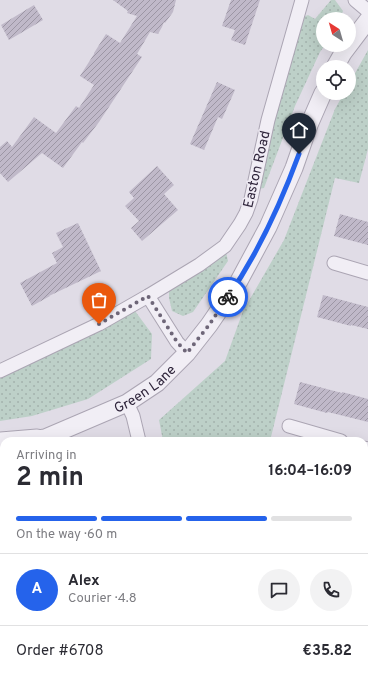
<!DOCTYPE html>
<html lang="en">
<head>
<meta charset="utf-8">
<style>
  :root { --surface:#fff; --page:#f2f2f3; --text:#2b2b33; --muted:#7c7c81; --line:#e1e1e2; --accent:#2563eb }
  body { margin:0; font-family:Overpass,sans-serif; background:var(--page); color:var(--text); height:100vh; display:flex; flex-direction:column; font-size:15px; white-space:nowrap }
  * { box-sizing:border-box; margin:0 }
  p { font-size:13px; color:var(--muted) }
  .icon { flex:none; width:22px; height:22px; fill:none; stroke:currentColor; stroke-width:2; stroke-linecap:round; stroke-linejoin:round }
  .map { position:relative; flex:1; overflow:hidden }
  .sheet { position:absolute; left:0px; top:437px; width:368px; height:248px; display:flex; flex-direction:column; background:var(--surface); border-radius:12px 12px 0 0; box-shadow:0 4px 16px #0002 }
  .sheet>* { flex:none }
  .needle { width:26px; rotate:323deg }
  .tools { position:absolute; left:316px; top:12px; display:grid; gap:8px }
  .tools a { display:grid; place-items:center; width:40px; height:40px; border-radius:50%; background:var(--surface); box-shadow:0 4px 16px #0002; font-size:20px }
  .pin { position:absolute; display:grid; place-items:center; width:34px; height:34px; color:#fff; margin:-41px -17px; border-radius:50% 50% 50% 0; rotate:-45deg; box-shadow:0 0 4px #0007 }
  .pin .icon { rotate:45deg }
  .courier { position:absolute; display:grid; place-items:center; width:40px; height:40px; margin:-20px; border:3px solid #2563eb; border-radius:50%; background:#fff; color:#222; box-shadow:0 1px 5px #0007 }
  .overview em { font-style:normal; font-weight:700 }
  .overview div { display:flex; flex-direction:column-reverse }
  .overview { display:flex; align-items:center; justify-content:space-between; height:68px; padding:0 16px }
  h1 { font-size:26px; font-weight:700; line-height:30px }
  .bar { display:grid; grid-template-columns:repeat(4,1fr); gap:6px 4px; align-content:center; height:48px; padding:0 16px }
  .bar i { height:5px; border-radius:3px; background:var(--line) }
  .bar .on { background:var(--accent) }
  .bar p { grid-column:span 4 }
  .line { display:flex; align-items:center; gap:10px; padding:0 16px; border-top:1px solid var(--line) }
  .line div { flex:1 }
  .round { display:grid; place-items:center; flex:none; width:42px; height:42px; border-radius:21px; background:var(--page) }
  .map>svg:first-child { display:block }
</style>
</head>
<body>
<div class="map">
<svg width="368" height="685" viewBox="0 0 368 685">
  <defs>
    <pattern id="grass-dots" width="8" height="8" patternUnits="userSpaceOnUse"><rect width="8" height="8" fill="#bdd0c8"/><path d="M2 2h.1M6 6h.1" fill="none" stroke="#a3b2ad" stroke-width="1.8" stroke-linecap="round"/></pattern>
    <pattern id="building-hatch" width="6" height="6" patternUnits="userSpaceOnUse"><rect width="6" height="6" fill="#c0b9c9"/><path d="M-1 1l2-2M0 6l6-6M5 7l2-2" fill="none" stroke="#9c96a4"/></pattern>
  </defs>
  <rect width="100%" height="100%" fill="#e0dce6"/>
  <!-- grass -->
  <g fill="url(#grass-dots)">
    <polygon points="331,0 335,0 343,11 340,19 323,19 323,45 325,45 320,52 295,106 264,188 258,189 267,146 300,18 308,15 315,19"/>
    <polygon points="368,50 368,149 359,183 335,178 270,441 163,441 159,420 225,361 243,311 284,240 335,109 344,93 349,93 349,84"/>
    <polygon points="226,252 228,261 193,312 183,316 172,311 169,298 169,291"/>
    <polygon points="135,311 152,334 151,359 88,399 32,416 0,421 0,378"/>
    <polygon points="95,681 163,681 174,685 92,685"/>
  </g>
  <!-- building -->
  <g fill="url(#building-hatch)">
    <polygon points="113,0 176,0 173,12 165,23 164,22 162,27 158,34 150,32 137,54 142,57 99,122 83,143 82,142 63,168 42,153 8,182 0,173 0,147 7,141 12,147 34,117 56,133 76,106 79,108 94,85 80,76 94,54 94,53 106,34 120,43 137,16 127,13 128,11"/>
    <polygon points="231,0 260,0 245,45 231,40 235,30 222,26"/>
    <polygon points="34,5 43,20 9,40 1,25"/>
    <polygon points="217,82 235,90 222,119 218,117 204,150 190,144"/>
    <polygon points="157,166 174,185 164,194 178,210 142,241 131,228 139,221 125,206 134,198 129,192"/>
    <polygon points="340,214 368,222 368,245 334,236"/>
    <polygon points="78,223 101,271 49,296 50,296 32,306 20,283 57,263 52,253 63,247 56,233"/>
    <polygon points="323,295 368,307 368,329 351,325 351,326 317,317"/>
    <polygon points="300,382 342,393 342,392 368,399 368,422 328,412 327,413 294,404"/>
  </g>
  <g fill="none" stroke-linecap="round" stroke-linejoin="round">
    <!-- minor casing -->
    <g stroke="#aba5b3" stroke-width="15">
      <g id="minor">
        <polyline points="355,0 368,11"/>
        <polyline points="334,263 368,273"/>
        <polyline points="148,296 177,342 187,353"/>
        <polyline points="0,371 99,324 148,296 199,265 225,246 240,224 246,213 251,199 268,120 302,0"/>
        <polyline points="127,403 133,416 139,441"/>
        <polyline points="289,426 341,441"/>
        <polyline points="364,448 368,449"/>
        <polyline points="0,651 4,652"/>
        <polyline points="78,681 81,684 80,685"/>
      </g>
    </g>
    <!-- tertiary casing -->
    <g stroke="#aba5b3" stroke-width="19">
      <g id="tertiary">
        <polyline points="335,67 343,53 368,20"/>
        <polyline points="0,441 37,438"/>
        <path id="s1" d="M26,441l19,-3 82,-35 30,-20 30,-30 22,-28 30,-44 29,-54 26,-59 15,-43 14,-32"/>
      </g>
    </g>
    <!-- minor -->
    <use href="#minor" stroke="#f1eef5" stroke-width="13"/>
    <!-- tertiary -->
    <use href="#tertiary" stroke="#f1eef5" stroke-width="17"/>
  </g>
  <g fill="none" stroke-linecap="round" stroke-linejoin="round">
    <!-- done -->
    <polyline stroke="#6e6678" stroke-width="4" stroke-dasharray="0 7.2" points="99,324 148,296 177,342 187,353 209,325 228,297"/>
    <!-- route -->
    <path stroke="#2563eb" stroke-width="5" d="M228,297c30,-44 53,-94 71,-143"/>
  </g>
  <g text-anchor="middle" stroke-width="3" stroke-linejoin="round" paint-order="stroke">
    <!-- street labels -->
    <g font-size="14" fill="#30263c" stroke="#efebf4">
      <text transform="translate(256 169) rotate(-77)" y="5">Easton Road</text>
      <text dy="5" stroke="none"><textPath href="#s1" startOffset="131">Green Lane</textPath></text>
    </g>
  </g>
</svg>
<div class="tools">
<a><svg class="needle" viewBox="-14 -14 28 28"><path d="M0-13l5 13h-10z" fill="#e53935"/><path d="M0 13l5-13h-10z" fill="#7c7c81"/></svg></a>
<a><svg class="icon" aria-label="locate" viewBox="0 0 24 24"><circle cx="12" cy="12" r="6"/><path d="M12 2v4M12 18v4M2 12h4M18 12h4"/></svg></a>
</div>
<div class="pin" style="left:99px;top:324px;background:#ea580c"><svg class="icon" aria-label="bag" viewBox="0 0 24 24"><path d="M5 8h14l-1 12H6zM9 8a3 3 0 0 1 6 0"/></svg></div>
<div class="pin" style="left:299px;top:154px;background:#1f2937"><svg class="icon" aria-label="home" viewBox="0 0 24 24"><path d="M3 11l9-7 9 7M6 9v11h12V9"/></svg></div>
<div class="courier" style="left:228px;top:297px"><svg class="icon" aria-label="bike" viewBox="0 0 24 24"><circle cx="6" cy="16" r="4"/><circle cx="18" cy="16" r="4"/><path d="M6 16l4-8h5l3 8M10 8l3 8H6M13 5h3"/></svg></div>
<section class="sheet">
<div class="overview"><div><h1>2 min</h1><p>Arriving in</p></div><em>16:04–16:09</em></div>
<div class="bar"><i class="on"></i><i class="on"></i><i class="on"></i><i></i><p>On the way · 60 m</p></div>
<div class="line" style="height:72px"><b class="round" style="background:var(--accent);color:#fff">A</b><div><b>Alex</b><p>Courier · 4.8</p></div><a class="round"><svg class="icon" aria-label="chat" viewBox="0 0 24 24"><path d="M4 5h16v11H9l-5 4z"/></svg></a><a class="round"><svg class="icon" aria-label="phone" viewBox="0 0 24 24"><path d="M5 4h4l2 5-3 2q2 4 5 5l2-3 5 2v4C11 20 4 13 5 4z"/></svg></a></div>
<div class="line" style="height:52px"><div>Order #6708</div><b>€35.82</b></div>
</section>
</div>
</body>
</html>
